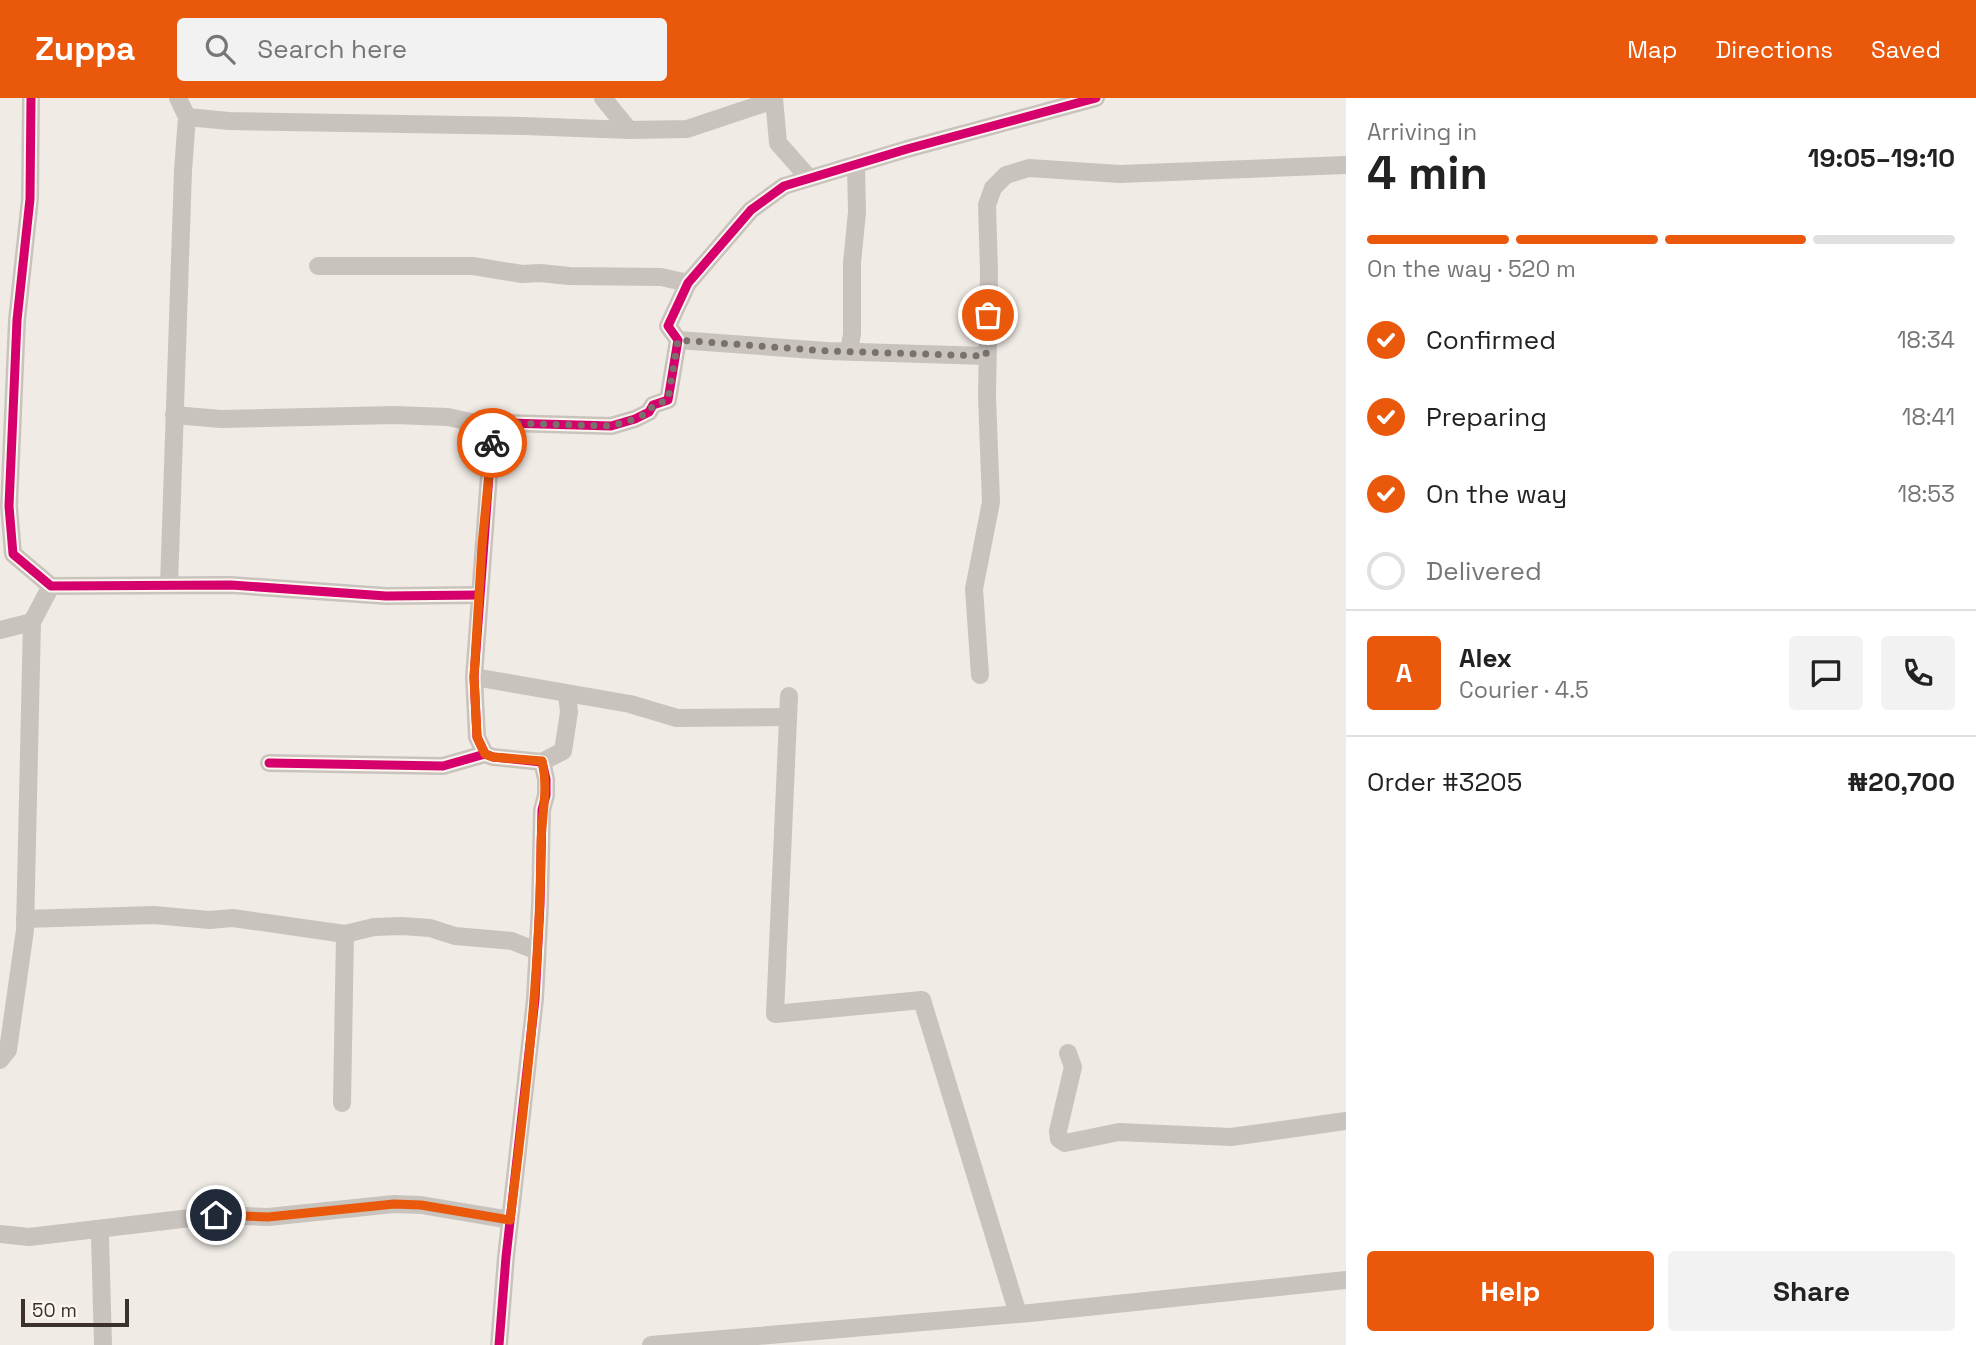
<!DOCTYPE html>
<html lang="en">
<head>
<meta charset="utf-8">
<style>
  :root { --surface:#fff; --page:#f2f2f2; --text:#222; --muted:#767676; --line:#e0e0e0; --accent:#ea580c }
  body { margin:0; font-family:"Space Grotesk",sans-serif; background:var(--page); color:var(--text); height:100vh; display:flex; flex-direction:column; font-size:26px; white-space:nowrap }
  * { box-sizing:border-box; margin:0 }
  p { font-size:23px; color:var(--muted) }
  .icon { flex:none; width:38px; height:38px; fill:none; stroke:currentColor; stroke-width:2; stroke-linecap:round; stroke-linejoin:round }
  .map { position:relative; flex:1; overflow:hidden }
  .sheet { display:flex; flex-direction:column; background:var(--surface); width:630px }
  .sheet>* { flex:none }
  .scale { position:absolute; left:21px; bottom:18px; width:108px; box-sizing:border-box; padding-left:7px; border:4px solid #3b302b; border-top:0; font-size:19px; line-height:24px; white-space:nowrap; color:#3b302b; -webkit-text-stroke:5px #fbf5ee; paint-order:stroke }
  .pin { position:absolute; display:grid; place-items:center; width:60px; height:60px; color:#fff; margin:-30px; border:4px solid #fff; border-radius:50%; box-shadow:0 2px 7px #0007 }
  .courier { position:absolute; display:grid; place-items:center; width:70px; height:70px; margin:-35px; border:5px solid #ea580c; border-radius:50%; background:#fff; color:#222; box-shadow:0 2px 9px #0007 }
  .overview em { font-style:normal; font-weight:700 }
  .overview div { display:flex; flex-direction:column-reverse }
  .overview { display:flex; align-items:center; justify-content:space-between; height:119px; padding:0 21px }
  h1 { font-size:46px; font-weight:700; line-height:52px }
  .bar { display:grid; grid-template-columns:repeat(4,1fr); gap:10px 7px; align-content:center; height:84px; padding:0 21px }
  .bar i { height:9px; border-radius:5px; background:var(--line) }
  .bar .on { background:var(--accent) }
  .bar p { grid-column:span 4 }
  .line { display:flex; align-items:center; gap:18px; padding:0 21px; border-top:2px solid var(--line) }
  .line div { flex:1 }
  .round { display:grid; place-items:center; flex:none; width:74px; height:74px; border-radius:7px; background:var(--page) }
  ol { padding:0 21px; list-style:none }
  li { display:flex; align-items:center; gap:21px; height:77px }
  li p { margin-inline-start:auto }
  li .icon { padding:7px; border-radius:50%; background:var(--accent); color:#fff; stroke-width:4 }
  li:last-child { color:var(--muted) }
  li i { width:38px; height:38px; border:4px solid var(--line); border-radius:50% }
  .cta { display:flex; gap:14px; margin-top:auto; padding:14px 21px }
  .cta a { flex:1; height:80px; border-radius:7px; background:var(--accent); color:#fff; font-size:28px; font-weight:700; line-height:80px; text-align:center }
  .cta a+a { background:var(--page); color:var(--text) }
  header { display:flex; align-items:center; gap:42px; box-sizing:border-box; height:98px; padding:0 35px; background:var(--accent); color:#fff }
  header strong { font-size:33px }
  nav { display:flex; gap:38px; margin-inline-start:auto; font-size:24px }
  .search { width:490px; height:63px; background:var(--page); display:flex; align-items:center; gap:18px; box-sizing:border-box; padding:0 24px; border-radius:7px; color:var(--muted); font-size:26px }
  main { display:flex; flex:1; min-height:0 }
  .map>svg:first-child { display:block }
</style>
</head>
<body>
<header>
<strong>Zuppa</strong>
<div class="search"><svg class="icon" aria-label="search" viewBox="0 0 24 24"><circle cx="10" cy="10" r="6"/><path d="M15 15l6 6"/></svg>Search here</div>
<nav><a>Map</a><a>Directions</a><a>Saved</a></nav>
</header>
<main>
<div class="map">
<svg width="1346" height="1247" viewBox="0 0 1346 1247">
  <rect width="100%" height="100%" fill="#f0ebe5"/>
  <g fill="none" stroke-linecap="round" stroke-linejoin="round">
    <!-- minor -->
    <g stroke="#c9c3be" stroke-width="18">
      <polyline points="31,0 30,101 17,222 9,408 13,456 51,488 231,487 386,498 479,497"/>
      <polyline points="603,0 629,32"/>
      <polyline points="774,0 778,45 808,79"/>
      <polyline points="187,19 229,23 524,28 629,32 687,31 774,2"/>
      <polyline points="318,168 473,168 522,176 540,175 569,178 661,179 688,185"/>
      <polyline points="678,242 827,253 986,258"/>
      <polyline points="849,253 852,236 852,165 857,114 856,67"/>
      <polyline points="174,317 221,321 394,317 448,319 498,330"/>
      <polyline points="169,487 183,73 187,19 178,0"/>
      <polyline points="0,532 32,524"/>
      <polyline points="980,577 974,491 991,404 987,299 989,174 987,107 993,90 1006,77 1029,70 1120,76 1346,67"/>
      <polyline points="474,579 630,606 677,620 788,619"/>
      <polyline points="789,598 775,916 922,902 1018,1216"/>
      <path d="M485,656l-8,-17 -3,-60 17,-229c2,-13 5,-19 16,-25l104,3 24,-7 14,-7 4,-7 15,-5 10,-60 -10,-14 20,-43 63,-73 33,-24 123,-37 189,-51"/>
      <polyline points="542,664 563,653 569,614 567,596"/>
      <polyline points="269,665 443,668 485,656 493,659 542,664 546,681 546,697 542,712 540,806 535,901 506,1159 499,1247"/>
      <polyline points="25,821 154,817 209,822 233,820 345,836 374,829 402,828 430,830 455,838 512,843 537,853"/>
      <polyline points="1068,955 1073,969 1058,1033 1059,1041 1065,1045 1119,1034 1231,1039 1346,1023"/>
      <polyline points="0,962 8,952 25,832 32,524 51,488"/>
      <polyline points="342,1005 345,836"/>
      <polyline points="97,1131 100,1139 103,1247"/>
      <polyline points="0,1136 29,1139 216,1117 268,1119 394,1106 421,1107 510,1122"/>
      <polyline points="651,1247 1030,1215 1346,1182"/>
    </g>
    <!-- cycleway casing -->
    <g stroke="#fbf5ee" stroke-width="13">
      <g id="cycleway">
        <polyline points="31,0 30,101 17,222 9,408 13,456 51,488 231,487 386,498 479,497"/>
        <path d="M485,656l-8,-17 -3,-60 17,-229c2,-13 5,-19 16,-25l104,3 24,-7 14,-7 4,-7 15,-5 10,-60 -10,-14 20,-43 63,-73 33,-24 123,-37 189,-51"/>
        <polyline points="269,665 443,668 485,656 493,659 542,664 546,681 546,697 542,712 540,806 535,901 506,1159 499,1247"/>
      </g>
    </g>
    <!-- cycleway -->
    <use href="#cycleway" stroke="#d6006c" stroke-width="9"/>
  </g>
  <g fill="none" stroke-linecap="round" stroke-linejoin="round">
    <!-- done -->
    <polyline stroke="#7a716c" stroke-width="7" stroke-dasharray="0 12.6" points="492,345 498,330 507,325 611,328 635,321 649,314 653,307 668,302 678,242 827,253 986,258 988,217"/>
    <!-- route -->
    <path stroke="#ea580c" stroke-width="9" d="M216,1117l52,2 126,-13 27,1 89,15c16,-124 30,-249 31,-374 0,-29 8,-56 1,-85l-49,-4 -8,-3 -8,-17 -3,-60 8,-132 10,-102"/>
  </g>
</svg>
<div class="scale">50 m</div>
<div class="pin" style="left:988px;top:217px;background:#ea580c"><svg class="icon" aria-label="bag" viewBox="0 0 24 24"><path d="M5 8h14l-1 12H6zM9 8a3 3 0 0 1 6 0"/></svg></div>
<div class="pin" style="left:216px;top:1117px;background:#1f2937"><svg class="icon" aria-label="home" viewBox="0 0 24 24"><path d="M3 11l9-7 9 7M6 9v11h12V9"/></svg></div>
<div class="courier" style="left:492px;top:345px"><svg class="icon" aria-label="bike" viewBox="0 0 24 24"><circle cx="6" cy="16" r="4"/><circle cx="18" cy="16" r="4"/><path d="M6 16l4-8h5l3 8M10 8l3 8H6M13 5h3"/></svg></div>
</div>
<section class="sheet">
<div class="overview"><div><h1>4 min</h1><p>Arriving in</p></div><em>19:05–19:10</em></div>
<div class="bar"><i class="on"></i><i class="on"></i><i class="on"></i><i></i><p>On the way · 520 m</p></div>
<ol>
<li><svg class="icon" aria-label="check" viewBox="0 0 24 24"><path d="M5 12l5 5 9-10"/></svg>Confirmed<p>18:34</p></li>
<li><svg class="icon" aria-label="check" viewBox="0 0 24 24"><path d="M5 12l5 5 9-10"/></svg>Preparing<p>18:41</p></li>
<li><svg class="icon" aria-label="check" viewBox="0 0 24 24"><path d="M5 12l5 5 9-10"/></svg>On the way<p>18:53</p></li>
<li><i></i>Delivered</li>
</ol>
<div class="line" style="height:126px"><b class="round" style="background:var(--accent);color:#fff">A</b><div><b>Alex</b><p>Courier · 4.5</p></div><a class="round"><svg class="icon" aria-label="chat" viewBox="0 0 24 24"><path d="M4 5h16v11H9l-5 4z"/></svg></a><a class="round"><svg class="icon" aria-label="phone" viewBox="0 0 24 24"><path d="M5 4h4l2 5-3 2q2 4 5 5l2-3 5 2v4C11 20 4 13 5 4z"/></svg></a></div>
<div class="line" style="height:91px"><div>Order #3205</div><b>₦20,700</b></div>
<div class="cta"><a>Help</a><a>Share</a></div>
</section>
</main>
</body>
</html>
